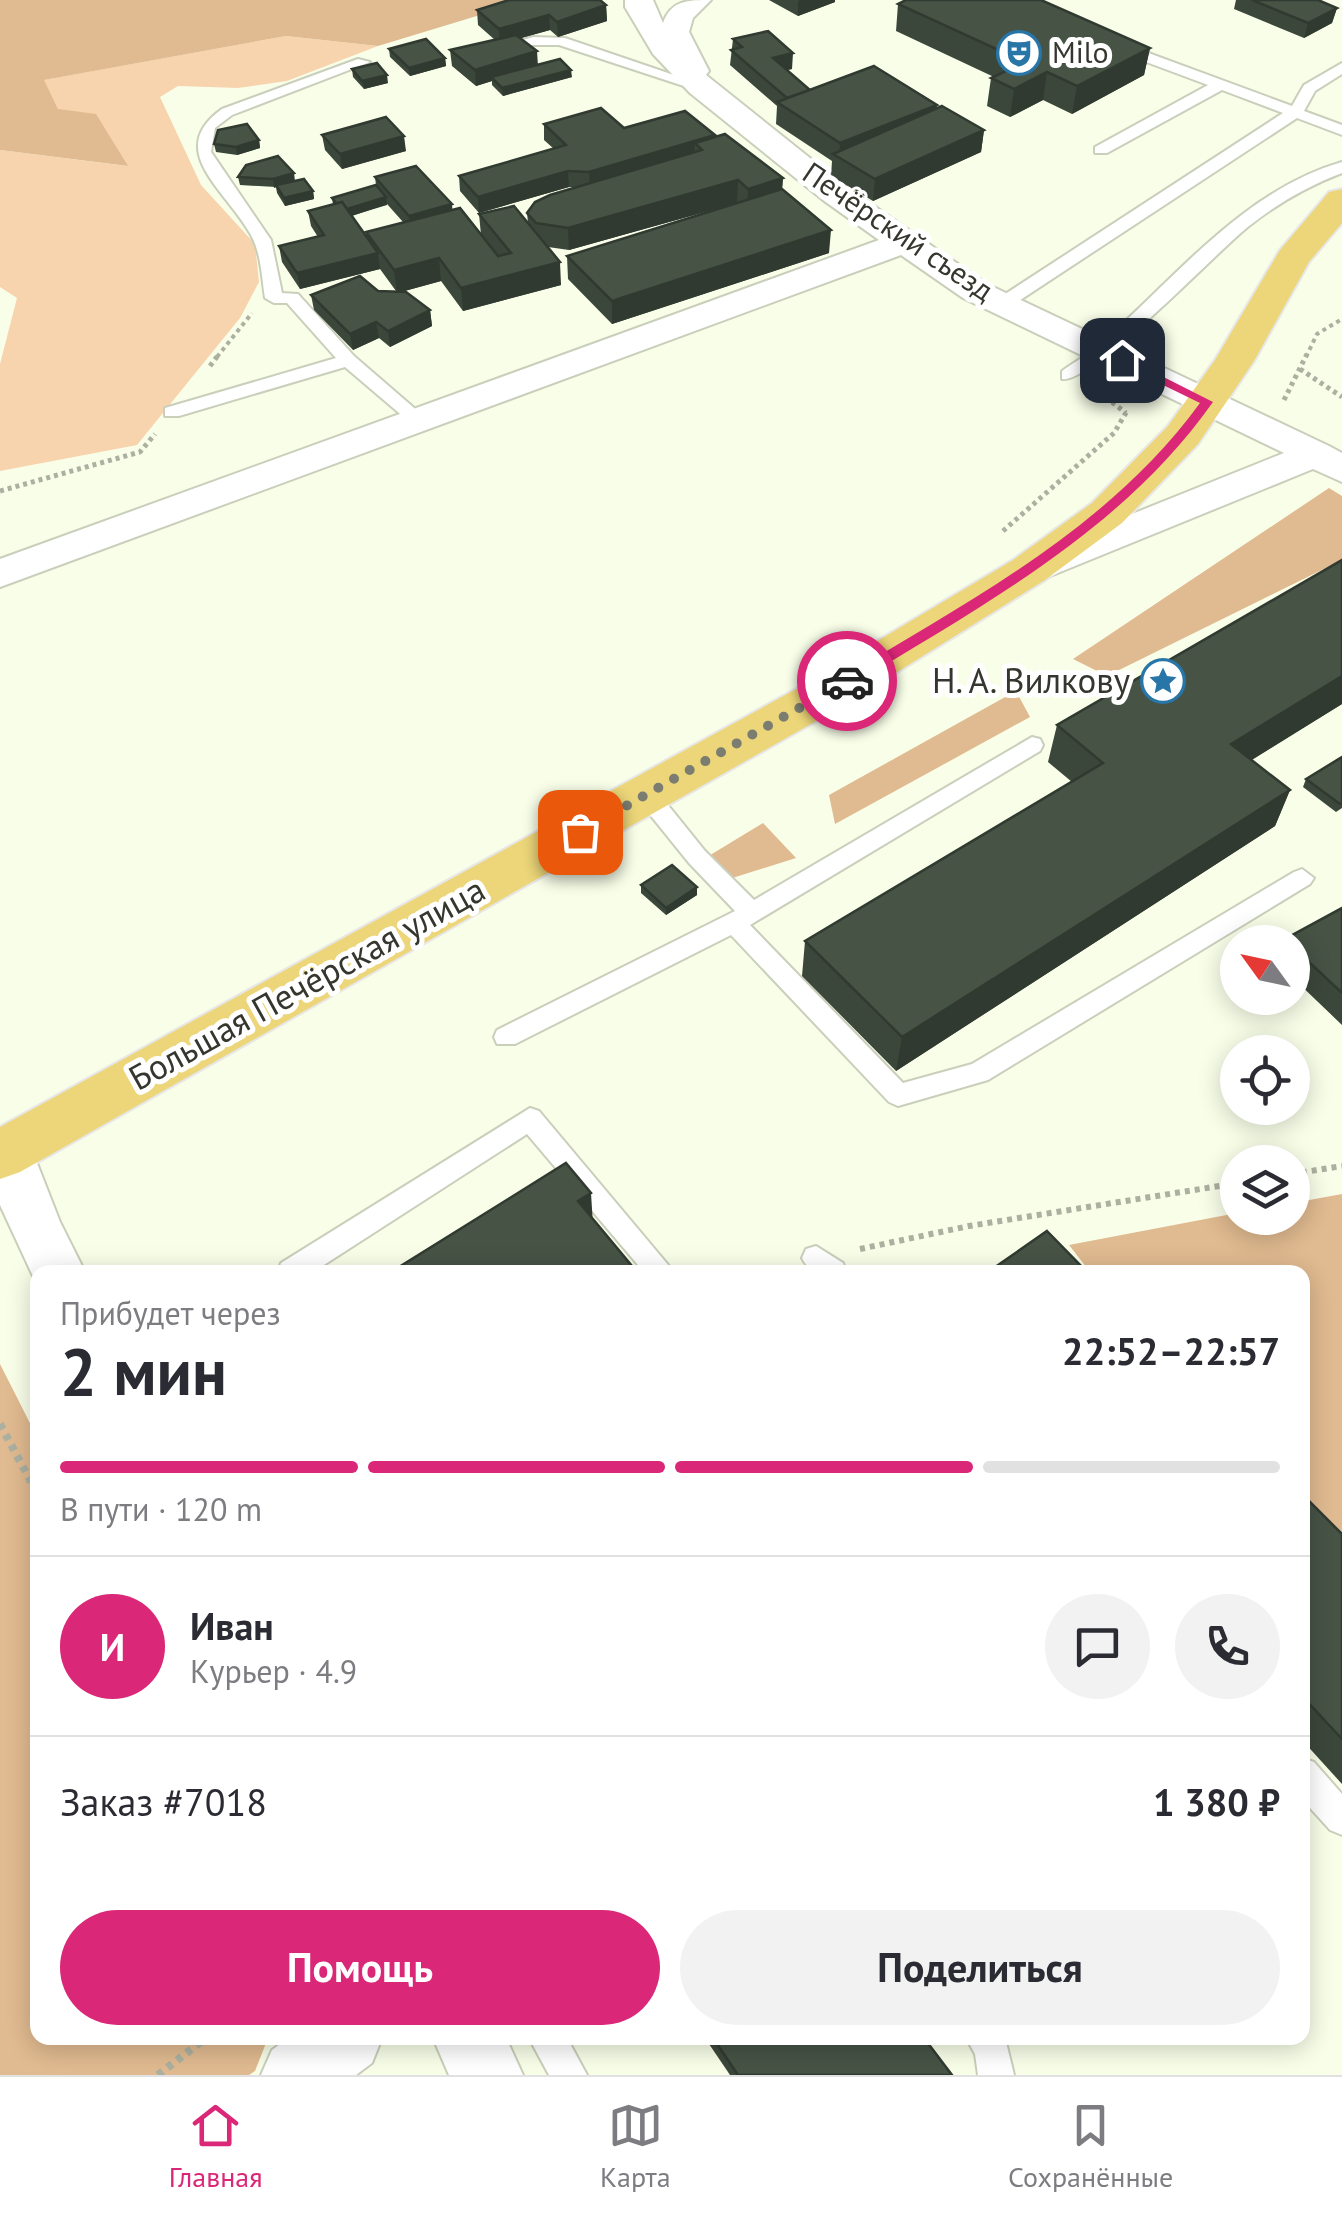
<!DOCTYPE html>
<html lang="ru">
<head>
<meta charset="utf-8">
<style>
  :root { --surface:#fff; --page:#f2f2f3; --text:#2b2b33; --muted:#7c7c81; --line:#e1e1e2; --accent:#db2777 }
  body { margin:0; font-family:"PT Sans",sans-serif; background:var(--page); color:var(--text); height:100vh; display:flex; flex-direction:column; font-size:38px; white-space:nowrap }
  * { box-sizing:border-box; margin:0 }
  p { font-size:32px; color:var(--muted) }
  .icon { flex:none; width:55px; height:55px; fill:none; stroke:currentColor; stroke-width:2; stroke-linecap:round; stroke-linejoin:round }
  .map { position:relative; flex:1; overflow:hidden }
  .drawer { position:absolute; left:30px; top:1265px; width:1280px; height:780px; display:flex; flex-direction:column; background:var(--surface); border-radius:20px; box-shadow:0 5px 25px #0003 }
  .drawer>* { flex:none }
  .needle { width:65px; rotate:303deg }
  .buttons { position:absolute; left:1220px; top:925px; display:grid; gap:20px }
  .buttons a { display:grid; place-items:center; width:90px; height:90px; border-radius:50%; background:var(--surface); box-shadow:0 5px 25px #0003; font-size:50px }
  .pin { position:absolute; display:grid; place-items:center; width:85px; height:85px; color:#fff; margin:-42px; border-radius:20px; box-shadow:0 5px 15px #0006 }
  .courier { position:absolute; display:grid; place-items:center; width:100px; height:100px; margin:-50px; border:8px solid #db2777; border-radius:50%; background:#fff; color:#222; box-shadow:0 2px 12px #0007 }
  .overview em { font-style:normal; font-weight:700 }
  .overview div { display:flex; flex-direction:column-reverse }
  .overview { display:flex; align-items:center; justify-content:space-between; height:170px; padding:0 30px }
  h1 { font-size:65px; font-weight:700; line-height:75px }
  .bar { display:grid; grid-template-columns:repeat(4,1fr); gap:15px 10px; align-content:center; height:120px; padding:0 30px }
  .bar i { height:12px; border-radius:8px; background:var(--line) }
  .bar .current { background:var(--accent) }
  .bar p { grid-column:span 4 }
  .line { display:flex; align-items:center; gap:25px; padding:0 30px; border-top:2px solid var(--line) }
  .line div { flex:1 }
  .round { display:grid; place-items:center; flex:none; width:105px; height:105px; border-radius:52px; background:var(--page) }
  .cta { display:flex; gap:20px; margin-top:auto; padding:20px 30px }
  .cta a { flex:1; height:115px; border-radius:60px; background:var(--accent); color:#fff; font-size:40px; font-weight:700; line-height:115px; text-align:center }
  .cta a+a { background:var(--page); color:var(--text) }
  .tab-bar { display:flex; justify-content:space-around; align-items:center; height:140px; border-top:2px solid var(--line); background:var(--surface); font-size:28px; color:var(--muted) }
  .tab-bar a { display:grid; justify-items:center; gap:5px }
  .tab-bar .current { color:var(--accent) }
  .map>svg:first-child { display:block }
</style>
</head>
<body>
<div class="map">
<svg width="1342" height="2075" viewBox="0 0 1342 2075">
  <rect width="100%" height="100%" fill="#f9fee9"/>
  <!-- green -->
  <polygon fill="#f7d4ad" points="286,36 378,46 287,81 238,88 178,86 160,97 201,185 255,244 259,282 240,318 137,445 0,471 0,364 17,298 0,287 0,150 127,166 58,109 43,80"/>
  <!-- forest -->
  <g fill="#e0ba90">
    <polygon points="0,0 509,0 480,15 378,46 286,36 44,80 58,109 96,114 128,166 0,150"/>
    <polygon points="1329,488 1342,496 1342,560 1107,676 1073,659"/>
    <polygon points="1016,691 1030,717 835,824 829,795"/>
    <polygon points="763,823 796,858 726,880 707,857"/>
    <polygon points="1342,1194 1342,1554 1303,1513 1302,1272 1090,1272 1069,1245 1237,1213 1238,1218 1292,1218 1293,1203"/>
    <polygon points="0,1364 37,1437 38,2038 268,2038 255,2071 249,2075 0,2075"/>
  </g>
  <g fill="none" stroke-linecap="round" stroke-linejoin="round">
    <!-- service casing -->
    <g stroke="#c9cfba" stroke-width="4">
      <g id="service">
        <polygon points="533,37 565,38 709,87 696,90 559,45 533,45 494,55 487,51"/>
        <polygon points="1114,44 1124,44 1292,106 1304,85 1342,63 1342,74 1315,91 1304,111 1342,125 1342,135 1297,118 1008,308 996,308 996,300 1283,113 1222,90 1107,153 1095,153 1095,147 1208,85 1114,50"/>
        <path d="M358,59l12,3 -138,53 -17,13 -4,24 60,88 11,53 16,1 56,62 74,64 -9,6 -7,-2 -67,-57 -166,49h-14v-8l171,-50 -49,-55h-13l-9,-5c-3,-19 -4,-44 -13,-61 -24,-46 -89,-86 -30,-128z"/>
        <path d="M1342,162v11c-34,13 -64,30 -93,53 -32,25 -157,158 -187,153v-8c12,-9 26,-16 37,-26 76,-66 143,-154 243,-183z"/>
        <polygon points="1032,737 1040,739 1043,745 1040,751 750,925 903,1083 972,1064 1294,872 1302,869 1314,878 1310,884 988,1080 898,1106 889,1102 731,935 515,1044 497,1044 494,1037 497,1030 735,911 689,863 639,801 636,795 639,789 655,789 705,851 754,900"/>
        <polygon points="530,1108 539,1111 674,1272 644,1272 527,1134 313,1272 278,1272 281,1263"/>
        <path d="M816,1246l27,17 3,9c-18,0 -35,5 -44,-14l4,-9z"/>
        <polygon points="1302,1758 1314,1762 1342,1794 1342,1835 1330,1830 1302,1799"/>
        <polygon points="529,2038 567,2038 587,2075 549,2075"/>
        <polygon points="966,2038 1005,2038 1014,2075 978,2075 975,2054"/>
      </g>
    </g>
    <!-- minor casing -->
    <g stroke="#c9cfba" stroke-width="4">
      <g id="minor">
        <path d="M625,0h28l10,23c8,-23 25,-23 48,-23l-18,18 -4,14 20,39 -3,4 139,111 142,98 342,162 13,7v29l-29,-13 -270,110 -14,4 -14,-4 -6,-9 6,-9 269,-108 -321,-155 -62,-43 -901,332v-28l879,-319 -56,-40 -133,-107 -37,-39 -28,-47z"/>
        <polygon points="7,1129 26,1135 60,1222 85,1272 38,1272 38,1287 0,1205 0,1131"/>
        <polygon points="288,2038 382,2038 372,2063 356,2075 261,2075 272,2050"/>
        <polygon points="433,2038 506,2038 523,2075 449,2075"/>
      </g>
    </g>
    <!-- primary casing -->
    <g stroke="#e7e7e6" stroke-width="4">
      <polygon id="primary" points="1342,189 1342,223 1309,262 1254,361 1198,444 1122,523 1045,580 841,707 20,1172 0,1179 0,1127 807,683 1013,560 1092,503 1168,426 1215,360 1280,250 1329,192"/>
    </g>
    <!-- path-far3 -->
    <g stroke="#acb0a0" stroke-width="4" stroke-dasharray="4 4" stroke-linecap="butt">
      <polyline points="217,357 252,313"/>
      <polyline points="1306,357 1317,334 1342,319"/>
    </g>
    <!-- path-far2 -->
    <g stroke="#acb0a0" stroke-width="5" stroke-dasharray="4 4" stroke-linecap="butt">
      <polyline points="210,366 219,354"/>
      <polyline points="1300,369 1342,397"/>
      <polyline points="1284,400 1307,354"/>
      <polyline points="1112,402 1126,413"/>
      <polyline points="0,491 140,452 155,434"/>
      <polyline points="1003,531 1114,433 1127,411"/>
    </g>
    <!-- path-far1 -->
    <g stroke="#acb0a0" stroke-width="6" stroke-dasharray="5 5" stroke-linecap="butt">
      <polyline points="1292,1174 1342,1166"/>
      <polyline points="860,1249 969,1226 1238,1183"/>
    </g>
    <!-- path -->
    <g stroke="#acb0a0" stroke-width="8" stroke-dasharray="6 6" stroke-linecap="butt">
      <polyline points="0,1424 38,1495"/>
      <polyline points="158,2075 206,2038"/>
    </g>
    <!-- service -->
    <use href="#service" fill="#fff" fill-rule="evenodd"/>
    <!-- minor -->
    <use href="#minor" fill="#fff" fill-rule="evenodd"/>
    <!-- primary -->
    <use href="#primary" fill="#ecd679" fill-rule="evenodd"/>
  </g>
  <!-- wall -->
  <g fill="#3c473b" fill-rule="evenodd">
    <polygon points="769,0 835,0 835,2 798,16"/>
    <polygon points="1236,0 1318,0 1337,8 1332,23 1304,38 1234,9"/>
    <polygon points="898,4 1150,48 1144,75 1072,114 1043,100 1010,117 987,106 991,78 994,77 896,31"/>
    <polygon points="606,5 607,21 558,37 550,30 521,38 538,65 572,77 503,96 492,85 492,81 476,86 452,66 450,50 495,40 478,25 477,10"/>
    <polygon points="733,39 792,69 787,70 810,90 937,105 936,109 984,130 981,152 873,201 831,176 832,161 776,124 777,106 730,65"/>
    <polygon points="389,49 445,58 446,66 410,76 390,57"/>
    <polygon points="352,69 388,83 364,89 353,77"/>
    <path d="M544,124l80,4 91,9 68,41 -1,11 47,64 -217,71 -44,-45 -1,-23 170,-53 -168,47 -21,-3 13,38 -98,26 -22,-30 -40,11 29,18 2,16 -42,21 -11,-9 -26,12 -39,-40 -3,-15 67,-4h18l-16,-22 -80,20 -18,-27 -3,-16 39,-9 -7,-11 -3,-15 25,-6 -1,-7 44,-13 -1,-8 77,27v6l29,25 -2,-21 49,9 -1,-10 49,-26h-7l-90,26 -19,-22 -1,-15 95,-27 -10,-9zM387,204l16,18 -37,10 1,6 -15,-22z"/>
    <polygon points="322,135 406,151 342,169 325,150"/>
    <polygon points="259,140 260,148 237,155 216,152 214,144"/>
    <polygon points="238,177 295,181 313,191 314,199 285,206 277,193 276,187 240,185"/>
    <polygon points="1342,560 1342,704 1251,760 1290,790 1275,826 896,1071 802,976 805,941 1072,782 1048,762 1057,725"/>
    <polygon points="1342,757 1342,808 1336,812 1303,787 1306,779"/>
    <polygon points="641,885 697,887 697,895 666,915 641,893"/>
    <polygon points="1342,908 1342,1025 1292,977 1292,942 1283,942 1285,939"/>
    <polygon points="1302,1494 1342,1534 1342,1784 1302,1740"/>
    <polygon points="705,2038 924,2038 952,2075 730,2075"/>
  </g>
  <!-- shaded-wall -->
  <g fill="#313a30">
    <polygon points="801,0 835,0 835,2 798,16 798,1"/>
    <polygon points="606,5 607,21 558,37 557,22"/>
    <polygon points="1337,8 1332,23 1304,38 1308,23"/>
    <polygon points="549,15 550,30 500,44 499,29"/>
    <polygon points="1150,48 1144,75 1072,114 1077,86"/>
    <polygon points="537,51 538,66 491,77 492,81 476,86 475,70"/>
    <polygon points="793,53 792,69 773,73 773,58"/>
    <polygon points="445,58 446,66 410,76 409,68"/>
    <polygon points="571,70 572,77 503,96 502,88"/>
    <polygon points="1047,72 1043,100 1010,117 1014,89"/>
    <polygon points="387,75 388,83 364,89 362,81"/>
    <polygon points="937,105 934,127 839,157 840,143"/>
    <polygon points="984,130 981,152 873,201 875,179"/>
    <polygon points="715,135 715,150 702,150 695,143 694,156 590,188 589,172"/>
    <polygon points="404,136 406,151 342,169 340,154"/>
    <polygon points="259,140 260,148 237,155 236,147"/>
    <polygon points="568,171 569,187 479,213 478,197"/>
    <polygon points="294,173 295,181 274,188 273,179"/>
    <polygon points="783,178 781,201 747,212 748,189"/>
    <polygon points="738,180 737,203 569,250 568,228"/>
    <polygon points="313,191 314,199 285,206 284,198"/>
    <polygon points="386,197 387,205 344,218 343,210"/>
    <polygon points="452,204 453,219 411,232 409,216"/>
    <polygon points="831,230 829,253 612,324 612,301"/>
    <polygon points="378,253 380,269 300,289 297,273"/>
    <polygon points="439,258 441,281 397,293 394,270"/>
    <polygon points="560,262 561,285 463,311 461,288"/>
    <polygon points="430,310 432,326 390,347 388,331"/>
    <polygon points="376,322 379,338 353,350 350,334"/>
    <polygon points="1342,676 1342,704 1218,781 1231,744"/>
    <polygon points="1290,790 1275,826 896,1071 902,1037"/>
    <polygon points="697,887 697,895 666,915 666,908"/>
    <polygon points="591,1193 593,1225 578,1201"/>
  </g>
  <!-- building -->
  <g fill="#465345" stroke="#313a30" stroke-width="2.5">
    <polygon points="509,0 600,0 606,5 557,22 549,15 499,29 477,10"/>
    <polygon points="906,0 1041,0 1150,48 1077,86 1047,72 1014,89 991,78 1025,62 898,4"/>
    <polygon points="1252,0 1318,0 1337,8 1308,23"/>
    <polygon points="768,31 793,53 773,58 810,90 787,98 731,50 742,47 733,39"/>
    <polygon points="516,35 537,51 475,70 450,50"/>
    <polygon points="426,39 445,58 409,68 389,49"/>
    <polygon points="560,59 571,70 502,88 491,77"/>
    <polygon points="377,63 387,75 362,81 352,69"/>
    <polygon points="874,66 937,105 840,143 777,102"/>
    <polygon points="942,106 984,130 875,179 833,154"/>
    <polygon points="601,108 624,128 685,111 715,135 589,172 568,171 478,197 459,176 566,145 544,124"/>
    <polygon points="386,117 404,136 340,154 322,135"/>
    <polygon points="247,124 259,140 236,147 214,144 218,130"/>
    <polygon points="725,134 783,178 748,189 738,180 568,228 536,223 527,213 535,202 550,195 702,150 695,143"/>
    <polygon points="278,156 294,173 273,179 238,177 246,165"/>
    <polygon points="416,166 452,204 409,216 375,177"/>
    <polygon points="304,179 313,191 284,198 276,185"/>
    <polygon points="376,185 386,197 347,209 342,202 337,204 332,198"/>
    <polygon points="782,189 831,230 612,301 567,256"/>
    <polygon points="342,202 378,253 297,273 279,246 324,235 308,211"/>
    <polygon points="514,206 560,262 461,288 439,258 394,270 366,232 460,208 498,256 511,253 479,214"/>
    <polygon points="360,276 378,291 406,292 430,310 388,331 376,322 350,334 311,295"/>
    <polygon points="1342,560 1342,676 1231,744 1290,790 902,1037 805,941 1103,763 1057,725"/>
    <polygon points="1342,757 1342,803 1340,804 1306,779"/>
    <polygon points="672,865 697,887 666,908 641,885"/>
    <polygon points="1342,908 1342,993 1292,946 1292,942 1289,942 1285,939"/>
    <polygon points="566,1163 591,1193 578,1201 637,1272 391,1272"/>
    <polygon points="1047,1231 1087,1272 988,1272"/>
    <polygon points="1302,1494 1342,1534 1342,1739 1302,1696"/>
    <polygon points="713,2038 924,2038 952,2075 738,2075"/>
  </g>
  <!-- route -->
  <path fill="#db2777" d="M1118,358h8l87,44c-91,129 -229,202 -361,283h-10v-7c130,-79 267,-150 358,-275l-82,-40z"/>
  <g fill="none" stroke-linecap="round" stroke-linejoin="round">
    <!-- done -->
    <polyline stroke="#7a7d70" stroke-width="10" stroke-dasharray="0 18" points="580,832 847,681"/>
  </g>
  <!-- icons -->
  <defs>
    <g id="theatre-ring" transform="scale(2.25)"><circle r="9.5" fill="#fff" stroke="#2875a8" stroke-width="1.5"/><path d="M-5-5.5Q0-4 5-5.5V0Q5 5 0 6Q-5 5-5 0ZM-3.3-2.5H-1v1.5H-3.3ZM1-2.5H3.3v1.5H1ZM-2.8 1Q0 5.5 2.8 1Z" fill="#2875a8"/></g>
    <g id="sight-ring" transform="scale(2.25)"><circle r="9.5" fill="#fff" stroke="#2875a8" stroke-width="1.5"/><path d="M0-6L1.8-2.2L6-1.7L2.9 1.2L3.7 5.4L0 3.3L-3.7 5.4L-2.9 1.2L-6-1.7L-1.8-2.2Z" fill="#2875a8"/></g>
  </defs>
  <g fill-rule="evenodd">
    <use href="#theatre-ring" x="1019" y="53"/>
    <use href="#sight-ring" x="1163" y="681"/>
  </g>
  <g text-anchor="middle" stroke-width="10" stroke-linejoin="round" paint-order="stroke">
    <!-- far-poi labels -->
    <g font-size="30" fill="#35372f" stroke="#fff" text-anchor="start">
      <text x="1052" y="63">Milo</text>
    </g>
    <!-- far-street labels -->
    <g font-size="30" fill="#35372f" stroke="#fff">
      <text transform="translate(898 232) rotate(34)" y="10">Печёрский съезд</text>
    </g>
    <!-- poi labels -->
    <g font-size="35" fill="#35372f" stroke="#fff" text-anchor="end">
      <text x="1130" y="693">Н. А. Вилкову</text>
    </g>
    <!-- street labels -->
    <g font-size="35" fill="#35372f" stroke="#fff">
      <text transform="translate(307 984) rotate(-29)" y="12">Большая Печёрская улица</text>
    </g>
  </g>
</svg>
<div class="buttons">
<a><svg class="needle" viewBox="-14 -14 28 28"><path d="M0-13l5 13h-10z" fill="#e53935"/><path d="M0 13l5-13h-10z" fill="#7c7c81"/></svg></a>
<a><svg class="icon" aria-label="locate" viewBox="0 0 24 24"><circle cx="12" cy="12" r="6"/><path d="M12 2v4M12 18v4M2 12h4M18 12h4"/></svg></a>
<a><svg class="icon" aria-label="layers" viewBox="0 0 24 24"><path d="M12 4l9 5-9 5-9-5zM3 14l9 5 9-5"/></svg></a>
</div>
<div class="pin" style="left:580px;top:832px;background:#ea580c"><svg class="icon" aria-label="bag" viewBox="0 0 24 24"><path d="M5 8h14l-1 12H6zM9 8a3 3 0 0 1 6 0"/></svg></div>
<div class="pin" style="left:1122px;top:360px;background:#1f2937"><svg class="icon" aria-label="home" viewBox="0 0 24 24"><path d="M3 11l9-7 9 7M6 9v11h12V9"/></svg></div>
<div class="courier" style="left:847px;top:681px"><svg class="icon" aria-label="car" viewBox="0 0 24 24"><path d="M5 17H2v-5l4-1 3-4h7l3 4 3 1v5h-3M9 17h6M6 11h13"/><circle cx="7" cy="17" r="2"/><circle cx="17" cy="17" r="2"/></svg></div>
<section class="drawer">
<div class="overview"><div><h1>2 мин</h1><p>Прибудет через</p></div><em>22:52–22:57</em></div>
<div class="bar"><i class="current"></i><i class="current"></i><i class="current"></i><i></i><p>В пути · 120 m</p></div>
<div class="line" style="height:180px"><b class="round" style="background:var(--accent);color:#fff">И</b><div><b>Иван</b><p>Курьер · 4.9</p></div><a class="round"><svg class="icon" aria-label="chat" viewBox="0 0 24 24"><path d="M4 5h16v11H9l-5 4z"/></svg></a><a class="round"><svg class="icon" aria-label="phone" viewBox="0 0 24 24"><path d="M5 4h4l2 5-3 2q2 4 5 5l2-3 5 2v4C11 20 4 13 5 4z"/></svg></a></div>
<div class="line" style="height:130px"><div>Заказ #7018</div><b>1 380 ₽</b></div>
<div class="cta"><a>Помощь</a><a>Поделиться</a></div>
</section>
</div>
<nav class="tab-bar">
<a class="current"><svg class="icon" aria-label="home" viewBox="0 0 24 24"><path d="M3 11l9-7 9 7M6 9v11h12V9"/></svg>Главная</a>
<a><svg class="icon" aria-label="map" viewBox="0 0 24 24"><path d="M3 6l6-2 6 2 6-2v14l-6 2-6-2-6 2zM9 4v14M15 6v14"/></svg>Карта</a>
<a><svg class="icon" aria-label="saved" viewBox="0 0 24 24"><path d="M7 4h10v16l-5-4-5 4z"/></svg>Сохранённые</a>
</nav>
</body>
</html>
